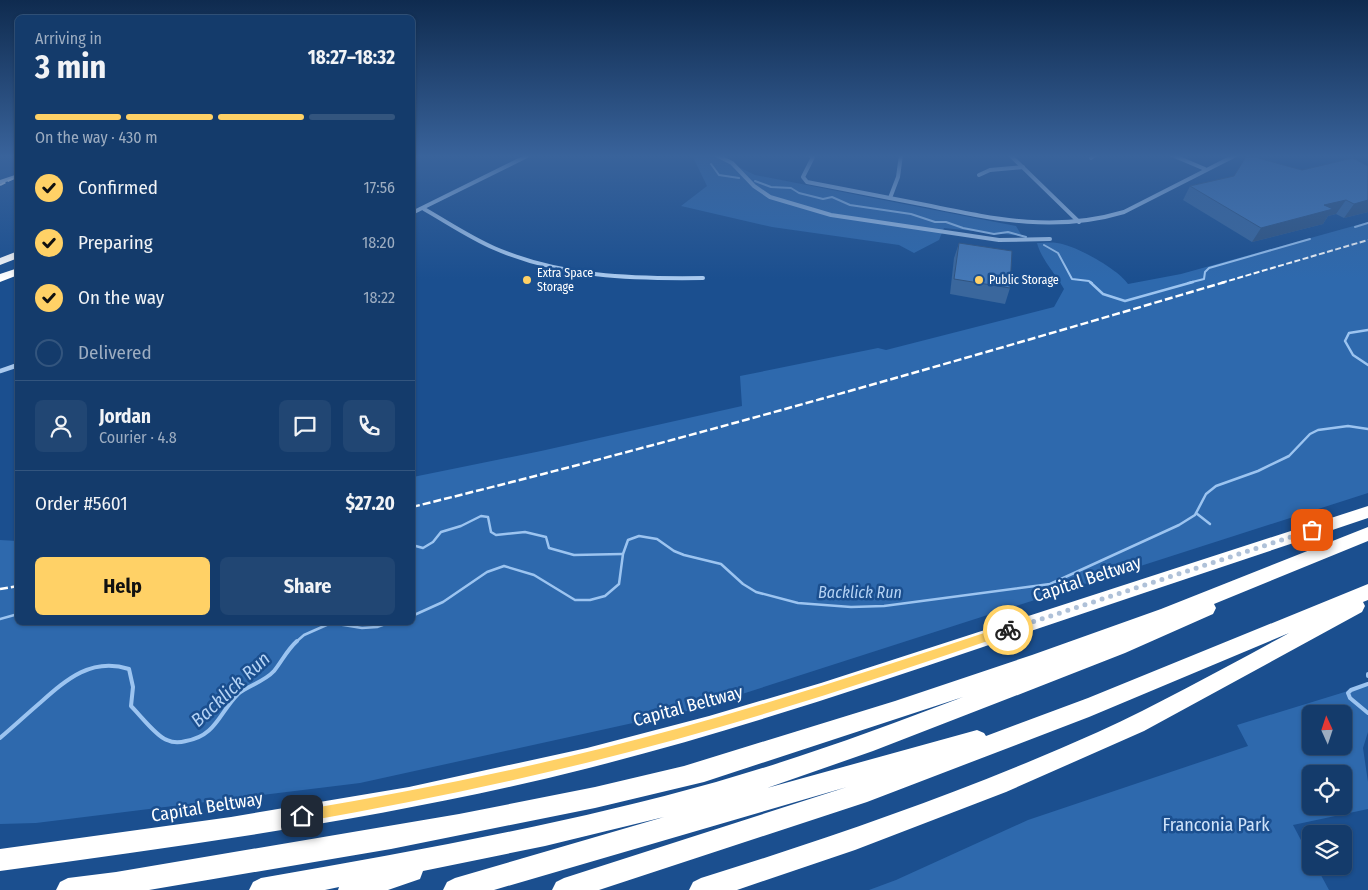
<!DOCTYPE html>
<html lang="en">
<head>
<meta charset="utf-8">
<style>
  :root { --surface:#143b6b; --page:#214673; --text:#f1f3f6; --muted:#9dadc1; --line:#33557e; --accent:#ffd166 }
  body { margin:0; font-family:"Fira Sans Condensed",sans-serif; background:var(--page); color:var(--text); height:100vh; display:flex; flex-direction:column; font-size:19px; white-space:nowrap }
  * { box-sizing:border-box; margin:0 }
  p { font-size:16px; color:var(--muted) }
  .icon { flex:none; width:28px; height:28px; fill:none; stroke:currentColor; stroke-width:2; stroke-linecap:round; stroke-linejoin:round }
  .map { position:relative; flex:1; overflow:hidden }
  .sheet { position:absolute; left:15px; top:15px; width:400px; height:610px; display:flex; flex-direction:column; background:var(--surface); border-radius:8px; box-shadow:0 1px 4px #0004,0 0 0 1px var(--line) }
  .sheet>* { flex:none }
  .needle { width:32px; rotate:357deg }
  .fabs { position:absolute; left:1302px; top:705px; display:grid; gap:10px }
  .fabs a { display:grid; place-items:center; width:50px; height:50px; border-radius:8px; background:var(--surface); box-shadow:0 1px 4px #0004,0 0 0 1px var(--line); font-size:25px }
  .pin { position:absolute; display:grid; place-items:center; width:42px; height:42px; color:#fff; margin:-21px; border-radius:10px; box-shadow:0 2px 8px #0006 }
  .courier { position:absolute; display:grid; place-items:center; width:50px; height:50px; margin:-25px; border:4px solid #ffd166; border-radius:50%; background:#fff; color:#222; box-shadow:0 1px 6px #0007 }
  .headline em { font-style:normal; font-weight:700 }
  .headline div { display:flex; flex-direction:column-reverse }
  .headline { display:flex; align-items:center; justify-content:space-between; height:85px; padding:0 20px }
  h1 { font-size:32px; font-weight:700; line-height:38px }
  .bar { display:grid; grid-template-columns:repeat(4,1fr); gap:8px 5px; align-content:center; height:60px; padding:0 20px }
  .bar i { height:6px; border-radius:4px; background:var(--line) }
  .bar .selected { background:var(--accent) }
  .bar p { grid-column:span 4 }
  .line { display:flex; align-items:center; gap:12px; padding:0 20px; border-top:1px solid var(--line) }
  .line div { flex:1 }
  .round { display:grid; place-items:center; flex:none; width:52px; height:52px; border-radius:8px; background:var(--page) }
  ol { padding:0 20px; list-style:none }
  li { display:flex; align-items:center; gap:15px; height:55px }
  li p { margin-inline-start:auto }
  li .icon { padding:5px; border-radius:50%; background:var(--accent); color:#111; stroke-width:4 }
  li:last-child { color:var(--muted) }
  li i { width:28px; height:28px; border:2px solid var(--line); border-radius:50% }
  .button { display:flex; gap:10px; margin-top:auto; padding:10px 20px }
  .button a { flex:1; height:58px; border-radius:8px; background:var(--accent); color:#111; font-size:20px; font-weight:700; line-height:58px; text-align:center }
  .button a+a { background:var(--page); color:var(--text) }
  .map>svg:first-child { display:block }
</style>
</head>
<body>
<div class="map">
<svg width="1368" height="890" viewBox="0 0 1368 890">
  <rect width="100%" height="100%" fill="#1b4f8f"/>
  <!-- green -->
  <g fill="#2e69ad" fill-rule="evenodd">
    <polygon points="692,155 714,155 755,175 1016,226 1022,236 944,228 939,240 914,253 899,245 772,227 681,206 707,186"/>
    <path d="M1368,222v271l-676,217 -332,73 -324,40 -36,1v-284l17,1 1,81h394l1,-145 128,-26 201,-45 -2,-30 138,-28 8,2 168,-43 10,-18c-9,-16 -23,-30 -27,-46 6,0 13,-1 20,0 18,2 61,26 71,41l53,-10z"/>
    <path d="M1368,683v49l-5,16 5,34v27l-75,16 18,34v7h5l13,24h-460l27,-10 132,-60 220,-74 -11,-21 124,-38zM1311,714h33v32h-33zM1311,774h33v32h-33z"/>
  </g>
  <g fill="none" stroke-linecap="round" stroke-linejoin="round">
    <!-- stream-far2 -->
    <g stroke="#9cc4f0" stroke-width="2">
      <polyline points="711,164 719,175 739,178"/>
      <polyline points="755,181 771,187 791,188 799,193 823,199 832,197 850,205 911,214 935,222 946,222 963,228 994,234 1008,232 1026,237"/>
      <polyline points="1355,227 1368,223"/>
      <polyline points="1044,245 1058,253 1072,279 1089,281 1092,283"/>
      <polyline points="1188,283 1204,279 1205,272 1209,268 1310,239"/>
    </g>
    <!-- stream-far1 -->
    <g stroke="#9cc4f0" stroke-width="2.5">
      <polyline points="1090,282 1103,294 1125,301 1193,282"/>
      <polyline points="1368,330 1349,333 1345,341 1353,355 1368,365"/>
      <polyline points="1196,513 1210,524"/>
      <polyline points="412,545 423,548 433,542 441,532 461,526 481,516 488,517 491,532 496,535 525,532 546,537 549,548 574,555 622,554"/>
      <polyline points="412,616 443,602 487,572 504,566 534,575 575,600 590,600 605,596 619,584 623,554 628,540 639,536 657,539 674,551 684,555 721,564 743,584 756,592 798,603 851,607 884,606 1050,584 1179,525 1195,515 1206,494 1216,486 1258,471 1289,456 1310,434 1318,430 1348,426 1368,429"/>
      <polyline points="0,619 18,614"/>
      <polyline points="296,642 304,635 331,623 362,628 377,627 391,622"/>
    </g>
    <!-- stream -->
    <g stroke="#9cc4f0" stroke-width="4">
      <polyline points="1368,674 1368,676"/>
      <polyline points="1368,684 1351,690 1348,693 1350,698 1368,713"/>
      <path d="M0,738c14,-12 27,-24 41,-36 26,-23 51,-45 88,-33l4,18 -2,19c9,9 26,31 36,34 6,3 12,3 19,1 30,-5 33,-28 52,-47 9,-8 26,-12 36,-23 8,-10 13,-21 23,-30"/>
    </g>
    <!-- street-far1 -->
    <g stroke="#a9c9ee" stroke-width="4">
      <polyline points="716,155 732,163 754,186 770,197 831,215 999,240 1050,239"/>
      <path d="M808,155l5,2 -10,20 4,5c41,8 83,16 124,24 67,14 126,26 193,6l112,-57"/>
      <polyline points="1010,155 1079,222"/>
      <polyline points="1172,155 1205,169"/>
      <polyline points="1091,158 1095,155"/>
      <polyline points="979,175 990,170 1023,167"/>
      <polyline points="890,198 898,177 901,155"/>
      <path d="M424,209c23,13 45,28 70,39 66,29 138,31 209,30"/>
      <polyline points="412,213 529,155"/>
    </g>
    <!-- street -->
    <polyline stroke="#a9c9ee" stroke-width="4.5" points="0,371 18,365"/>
    <!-- secondary -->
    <polygon fill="#d6e6fa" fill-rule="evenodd" points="18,174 18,178 0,184 0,180"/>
    <!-- highway -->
    <g fill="#fff" fill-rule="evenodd">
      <polygon points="18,251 18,258 0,265 0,258"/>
      <polygon points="18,268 18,275 0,282 0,274"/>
      <path d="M1368,506v12c-128,43 -257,86 -385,129 -130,44 -261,87 -394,121 -194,49 -391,76 -589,103v-22l231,-32 178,-30 178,-39 122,-32 112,-33z"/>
      <path d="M1368,527v14l-154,63 2,4 -3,6 -88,39 -97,38 -155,60 -106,37 210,-58 7,3 2,3 102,-38 280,-114v16l-5,2 2,4 -3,6 -218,119 -138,61 -151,58 -118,40h-48l4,-8 8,-4c135,-42 268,-88 397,-146 65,-30 128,-65 191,-99l-200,84 -222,85 -268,88h-47l4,-8 8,-4 283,-91 -353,103h-51l4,-8 8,-4 209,-61 -119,29 -122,25 -3,8 -32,11h-50l1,-3 -14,3h-76l4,-8 8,-4c153,-27 306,-54 455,-96 84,-24 166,-54 247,-85l-259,85 -109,26 -204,41 -242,41h-93l4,-8 8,-4 48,-6 343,-58 136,-27 89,-21 211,-65 137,-46 129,-46z"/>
    </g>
    <!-- rail-far1 -->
    <g stroke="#fff" stroke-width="2" stroke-dasharray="6 2.5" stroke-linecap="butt">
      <polyline points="0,185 18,176"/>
      <polyline points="1221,283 1368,240"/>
    </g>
    <!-- rail -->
    <g stroke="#fff" stroke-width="2.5" stroke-dasharray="8 3" stroke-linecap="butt">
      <path d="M412,507c273,-67 543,-145 813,-225"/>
      <polyline points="0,589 18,586"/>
    </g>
  </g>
  <!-- wall -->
  <g fill="#3a679d">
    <polygon points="1368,166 1368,212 1344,218 1336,214 1328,216 1323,224 1252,242 1183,200 1190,186 1234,176 1302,170"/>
    <polygon points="959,243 1010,288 1005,304 950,294 954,258"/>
  </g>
  <!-- shaded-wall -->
  <g fill="#305480">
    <polygon points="1346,200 1336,214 1328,216 1323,224 1252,242 1261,228 1324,205"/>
    <polygon points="1368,200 1368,212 1344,218 1354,204"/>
  </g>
  <!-- building -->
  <g fill="#4478b7" stroke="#305480">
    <polygon points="1247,155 1302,170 1353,158 1368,166 1368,200 1354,204 1346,200 1324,205 1333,209 1261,228 1190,186 1234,176"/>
    <polygon points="959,243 1012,251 1010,288 954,279"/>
  </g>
  <!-- sky -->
  <linearGradient id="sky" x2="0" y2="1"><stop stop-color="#0f2b4f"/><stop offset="0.56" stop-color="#39639b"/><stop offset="1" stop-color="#39639b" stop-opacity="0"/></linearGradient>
  <rect width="1368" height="279" fill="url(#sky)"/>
  <!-- route -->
  <path fill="#ffd166" d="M1008,625l5,5 -5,4c-111,38 -221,75 -334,106 -123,34 -247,60 -372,82l-4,-2 -2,-4 2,-4 4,-2c125,-21 251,-47 374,-81 112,-31 222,-67 332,-104z"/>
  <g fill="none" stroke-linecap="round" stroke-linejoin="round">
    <!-- done -->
    <polyline stroke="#afc1d8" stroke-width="5" stroke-dasharray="0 9" points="1008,630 1312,530"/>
  </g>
  <!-- markers -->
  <g fill="#ffd166" stroke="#1b4f8f" stroke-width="2">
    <circle cx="527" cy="280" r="5"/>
    <circle cx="979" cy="280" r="5"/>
  </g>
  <g text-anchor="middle" stroke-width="5" stroke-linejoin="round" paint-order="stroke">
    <!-- far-poi labels -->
    <g font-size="12" fill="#fff" stroke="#1b4f8f" text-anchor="start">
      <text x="537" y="277">Extra Space<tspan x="537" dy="14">Storage</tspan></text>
      <text x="989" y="284">Public Storage</text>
    </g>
    <!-- water labels -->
    <g font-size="16" font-style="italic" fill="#b5d3f5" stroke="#1b4f8f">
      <text x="860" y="598">Backlick Run</text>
    </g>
    <!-- near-street labels -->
    <g font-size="18" fill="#fff" stroke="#1b4f8f">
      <text transform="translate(1087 579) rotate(-18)" y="6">Capital Beltway</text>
      <text transform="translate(688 706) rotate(-15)" y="6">Capital Beltway</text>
      <text transform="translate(207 807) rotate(-9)" y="6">Capital Beltway</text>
    </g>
    <!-- near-park labels -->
    <g font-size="18" fill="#cfe3fa" stroke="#1b4f8f">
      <text x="1216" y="831">Franconia Park</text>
    </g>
    <!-- near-water labels -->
    <g font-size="19" font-style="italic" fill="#b5d3f5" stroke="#1b4f8f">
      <text transform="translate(230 689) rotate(-43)" y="7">Backlick Run</text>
    </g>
  </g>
</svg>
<div class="fabs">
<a><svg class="needle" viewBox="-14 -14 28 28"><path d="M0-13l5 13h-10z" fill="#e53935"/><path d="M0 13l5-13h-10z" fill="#9dadc1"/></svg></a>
<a><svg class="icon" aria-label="locate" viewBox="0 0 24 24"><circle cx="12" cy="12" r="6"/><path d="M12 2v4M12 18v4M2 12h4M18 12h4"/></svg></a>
<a><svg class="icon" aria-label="layers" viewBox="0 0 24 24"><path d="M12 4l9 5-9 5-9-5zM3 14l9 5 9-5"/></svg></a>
</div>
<div class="pin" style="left:1312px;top:530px;background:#ea580c"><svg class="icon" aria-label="bag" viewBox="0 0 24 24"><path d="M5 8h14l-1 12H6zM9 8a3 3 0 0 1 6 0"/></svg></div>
<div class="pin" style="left:302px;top:816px;background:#1f2937"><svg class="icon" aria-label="home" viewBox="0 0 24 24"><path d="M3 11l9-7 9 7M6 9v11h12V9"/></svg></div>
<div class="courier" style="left:1008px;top:630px"><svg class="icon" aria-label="bike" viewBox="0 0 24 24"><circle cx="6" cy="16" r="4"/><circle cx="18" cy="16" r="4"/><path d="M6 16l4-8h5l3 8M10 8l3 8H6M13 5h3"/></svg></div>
<section class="sheet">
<div class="headline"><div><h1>3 min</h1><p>Arriving in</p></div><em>18:27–18:32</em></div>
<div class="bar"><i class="selected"></i><i class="selected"></i><i class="selected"></i><i></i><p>On the way · 430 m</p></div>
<ol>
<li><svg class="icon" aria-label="check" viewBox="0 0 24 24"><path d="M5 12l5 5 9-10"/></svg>Confirmed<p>17:56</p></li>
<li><svg class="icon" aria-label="check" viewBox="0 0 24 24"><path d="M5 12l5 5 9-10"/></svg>Preparing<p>18:20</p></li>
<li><svg class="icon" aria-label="check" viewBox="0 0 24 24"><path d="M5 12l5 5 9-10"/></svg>On the way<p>18:22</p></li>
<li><i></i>Delivered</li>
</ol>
<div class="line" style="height:90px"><a class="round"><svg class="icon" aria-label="person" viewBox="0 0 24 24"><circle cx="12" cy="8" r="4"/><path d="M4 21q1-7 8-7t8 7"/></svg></a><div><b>Jordan</b><p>Courier · 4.8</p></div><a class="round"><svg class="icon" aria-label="chat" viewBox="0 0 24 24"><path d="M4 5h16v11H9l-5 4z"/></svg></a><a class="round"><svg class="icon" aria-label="phone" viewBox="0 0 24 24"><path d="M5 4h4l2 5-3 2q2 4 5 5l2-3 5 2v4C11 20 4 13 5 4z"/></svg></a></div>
<div class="line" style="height:65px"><div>Order #5601</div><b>$27.20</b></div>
<div class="button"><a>Help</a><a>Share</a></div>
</section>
</div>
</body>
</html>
